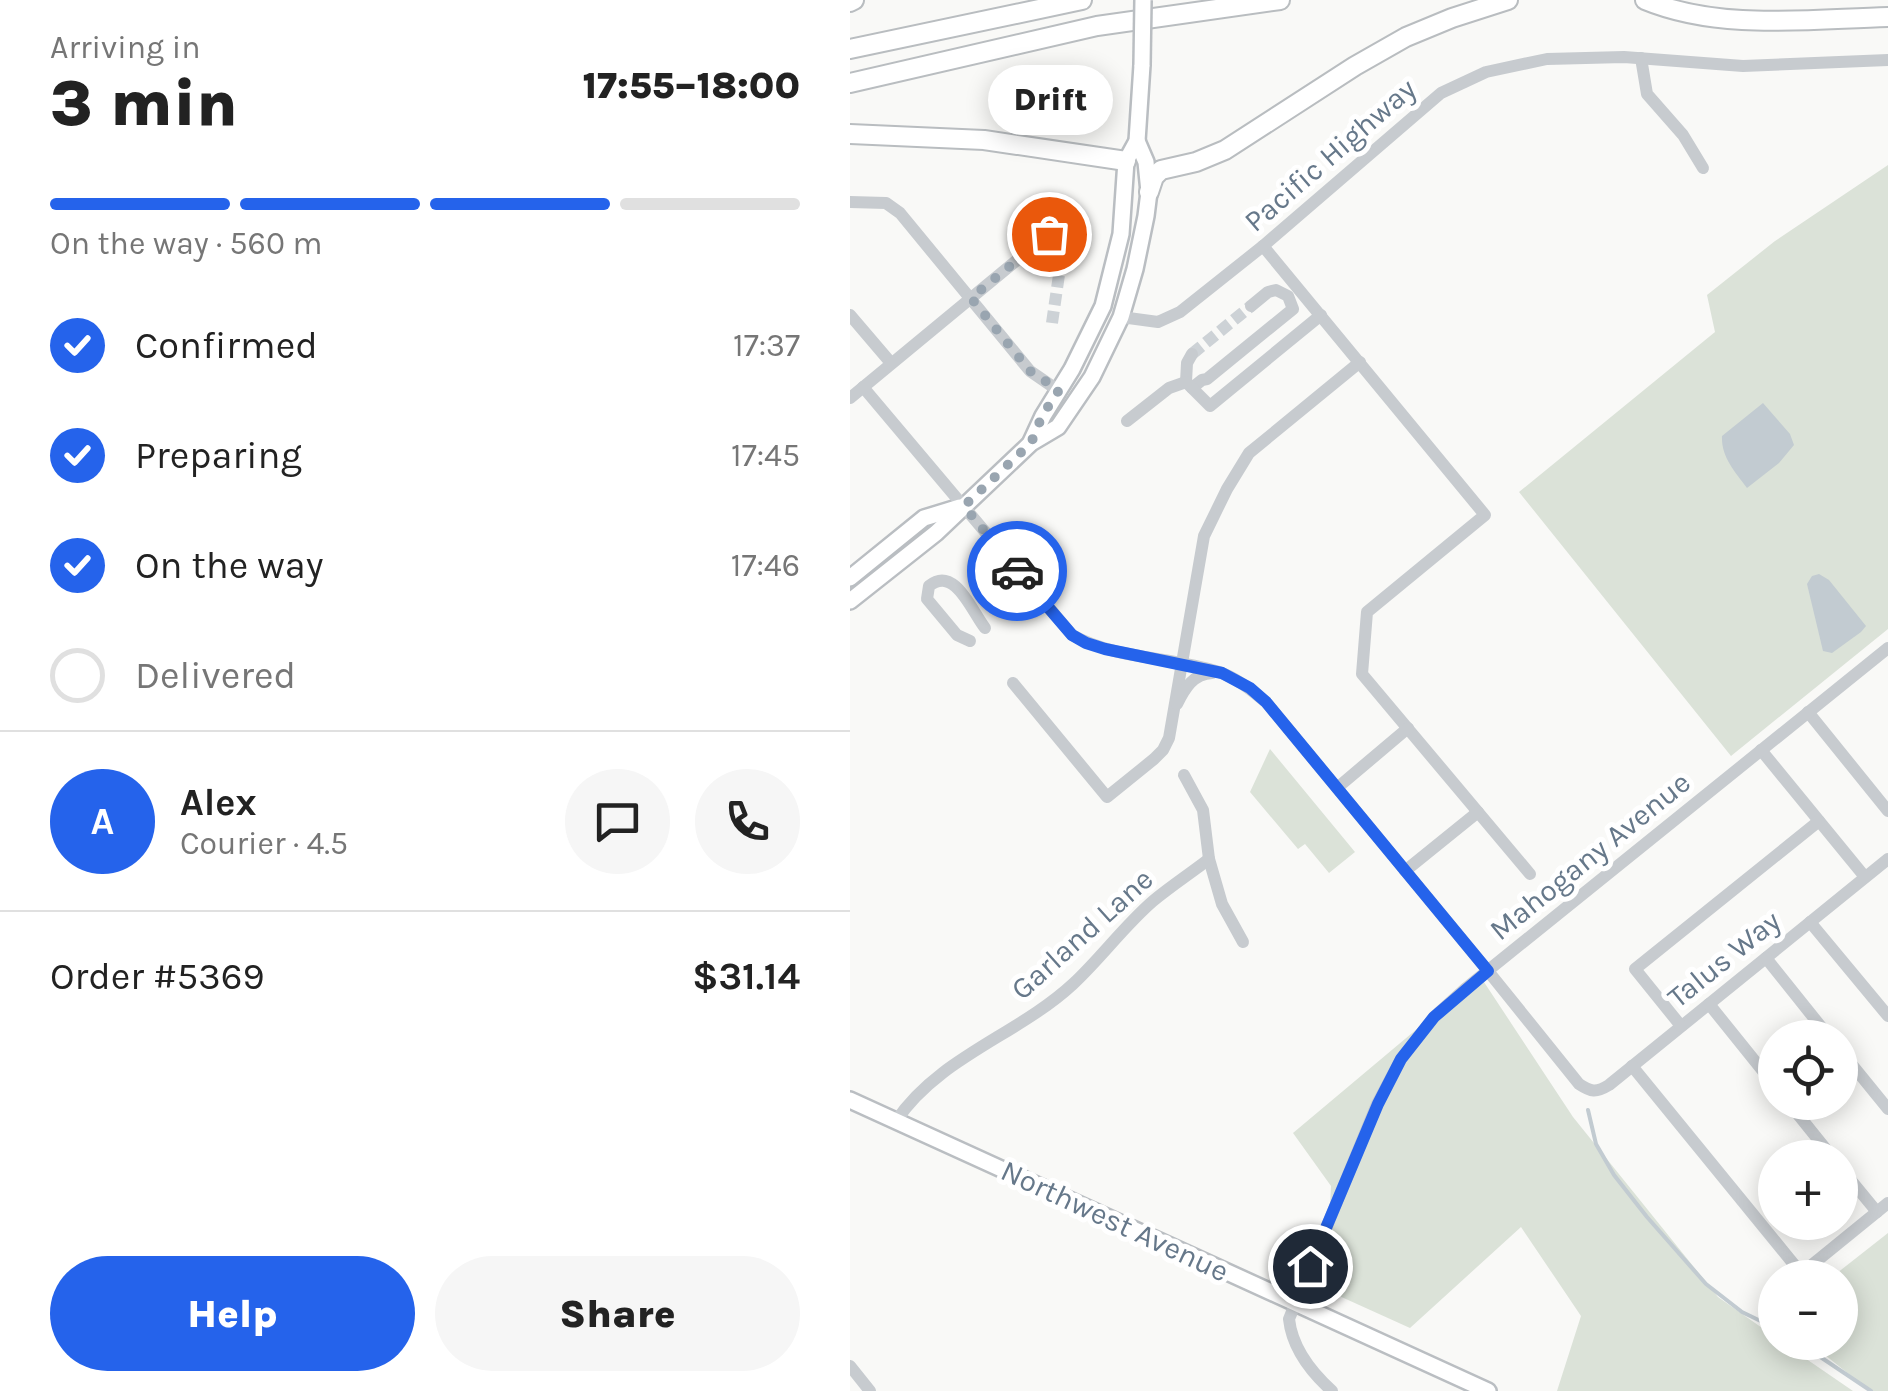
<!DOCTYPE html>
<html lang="en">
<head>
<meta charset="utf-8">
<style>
  :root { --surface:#fff; --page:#f6f6f6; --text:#222; --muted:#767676; --line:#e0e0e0; --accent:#2563eb }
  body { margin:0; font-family:Karla,sans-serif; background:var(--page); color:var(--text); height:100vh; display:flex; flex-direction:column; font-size:38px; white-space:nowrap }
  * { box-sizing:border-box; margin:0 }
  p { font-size:32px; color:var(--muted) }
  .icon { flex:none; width:55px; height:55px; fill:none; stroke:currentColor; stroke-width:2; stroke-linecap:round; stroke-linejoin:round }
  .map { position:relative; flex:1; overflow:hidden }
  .side { display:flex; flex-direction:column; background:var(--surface); width:850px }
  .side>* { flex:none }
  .fabs { position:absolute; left:908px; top:1020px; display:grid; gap:20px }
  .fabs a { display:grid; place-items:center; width:100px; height:100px; border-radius:50%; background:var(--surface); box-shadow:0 5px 25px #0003; font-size:50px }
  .pin { position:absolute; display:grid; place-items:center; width:85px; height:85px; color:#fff; margin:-42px; border:5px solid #fff; border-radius:50%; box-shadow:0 2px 10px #0007 }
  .courier { position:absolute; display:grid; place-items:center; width:100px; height:100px; margin:-50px; border:8px solid #2563eb; border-radius:50%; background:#fff; color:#222; box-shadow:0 2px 12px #0007 }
  .bubble { position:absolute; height:70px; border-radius:35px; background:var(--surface); box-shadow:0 5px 25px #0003; font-size:32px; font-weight:800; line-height:70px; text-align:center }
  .head em { font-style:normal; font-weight:800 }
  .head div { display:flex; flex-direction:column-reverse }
  .head { display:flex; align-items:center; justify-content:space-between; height:170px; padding:0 50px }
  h1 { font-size:65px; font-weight:800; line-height:75px }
  .bar { display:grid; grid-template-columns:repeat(4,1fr); gap:15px 10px; align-content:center; height:120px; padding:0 50px }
  .bar i { height:12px; border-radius:8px; background:var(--line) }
  .bar .current { background:var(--accent) }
  .bar p { grid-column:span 4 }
  .line { display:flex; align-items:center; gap:25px; padding:0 50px; border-top:2px solid var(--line) }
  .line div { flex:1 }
  .round { display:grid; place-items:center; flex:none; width:105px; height:105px; border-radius:52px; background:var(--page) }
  ol { padding:0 50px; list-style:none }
  li { display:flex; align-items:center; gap:30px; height:110px }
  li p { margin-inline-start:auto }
  li .icon { padding:10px; border-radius:50%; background:var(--accent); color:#fff; stroke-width:4 }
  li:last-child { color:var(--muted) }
  li i { width:55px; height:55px; border:5px solid var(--line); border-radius:50% }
  .cta { display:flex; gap:20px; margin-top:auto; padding:20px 50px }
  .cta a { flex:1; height:115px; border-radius:60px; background:var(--accent); color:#fff; font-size:40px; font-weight:800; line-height:115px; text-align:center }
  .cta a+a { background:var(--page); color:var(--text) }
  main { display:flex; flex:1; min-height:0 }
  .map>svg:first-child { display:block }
</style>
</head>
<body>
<main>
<section class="side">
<div class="head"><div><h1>3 min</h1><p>Arriving in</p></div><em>17:55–18:00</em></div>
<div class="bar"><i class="current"></i><i class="current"></i><i class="current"></i><i></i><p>On the way · 560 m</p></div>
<ol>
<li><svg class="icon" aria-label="check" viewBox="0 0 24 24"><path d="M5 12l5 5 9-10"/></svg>Confirmed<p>17:37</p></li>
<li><svg class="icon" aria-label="check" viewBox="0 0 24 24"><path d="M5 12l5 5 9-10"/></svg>Preparing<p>17:45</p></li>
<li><svg class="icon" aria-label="check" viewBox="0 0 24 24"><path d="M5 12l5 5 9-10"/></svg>On the way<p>17:46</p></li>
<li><i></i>Delivered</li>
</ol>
<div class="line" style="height:180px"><b class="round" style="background:var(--accent);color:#fff">A</b><div><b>Alex</b><p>Courier · 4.5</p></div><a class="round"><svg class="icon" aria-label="chat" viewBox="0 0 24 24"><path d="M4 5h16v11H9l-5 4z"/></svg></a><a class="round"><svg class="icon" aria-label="phone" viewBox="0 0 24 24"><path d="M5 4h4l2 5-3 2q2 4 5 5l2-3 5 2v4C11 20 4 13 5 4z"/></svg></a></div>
<div class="line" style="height:130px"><div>Order #5369</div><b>$31.14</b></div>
<div class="cta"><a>Help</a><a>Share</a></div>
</section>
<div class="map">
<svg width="1038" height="1391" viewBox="0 0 1038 1391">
  <rect width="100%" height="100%" fill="#f9f9f7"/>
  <!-- green -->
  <g fill="#dbe2d8">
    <polygon points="1038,165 1038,629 881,756 669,492 865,332 857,295 925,241"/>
    <polygon points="420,749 505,852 479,873 455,844 448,849 400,792"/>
    <polygon points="630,976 723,1117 868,1297 925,1337 925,1342 933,1343 1003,1391 707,1391 731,1316 671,1227 560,1328 476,1290 481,1186 443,1133"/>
    <polygon points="1038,1233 1038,1391 1020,1391 960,1343 990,1342 990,1278 982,1277"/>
  </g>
  <!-- water -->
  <g fill="#c2cbd1">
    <path d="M913,403l27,31 4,11 -15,18 -32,25c-12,-16 -26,-31 -25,-52z"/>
    <polygon points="969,574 979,580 1016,626 1011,632 982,653 973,651 957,584 962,576"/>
  </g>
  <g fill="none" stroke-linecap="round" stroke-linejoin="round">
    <!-- stream -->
    <g stroke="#c2cbd1" stroke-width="4">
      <polyline points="738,1110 746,1144 764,1175 797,1217 856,1284 892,1312 925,1328"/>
      <polyline points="948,1342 1021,1391"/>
    </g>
    <!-- minor-tunnel -->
    <g stroke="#cdd2d6" stroke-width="12" stroke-dasharray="12 6" stroke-linecap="butt">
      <polyline points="202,323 211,261 236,246"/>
      <polyline points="342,354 401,306"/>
    </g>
    <!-- major casing -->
    <g stroke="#babec2" stroke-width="20">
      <g id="major">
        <polyline points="181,442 193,416 222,369 253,306 271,234 276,161 287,141 292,65"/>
        <polyline points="0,578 74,518 110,507"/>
        <polyline points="0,601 86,533 181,443 208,427 242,377 271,317 285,269 296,216 299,192 296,162 287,141"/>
        <polyline points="0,1100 638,1391"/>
      </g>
    </g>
    <!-- highway casing -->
    <g stroke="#b9bdc0" stroke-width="22">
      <g id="highway">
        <path d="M795,0c75,31 164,19 243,17"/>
        <polyline points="0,2 4,0"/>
        <polyline points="0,49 232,0"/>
        <polyline points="0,83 247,26 430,0"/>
        <polyline points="0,134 134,140 276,161"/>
        <polyline points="299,192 304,177 311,170 346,162 375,150 505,66 556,37 602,18 658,0"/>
      </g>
    </g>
    <!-- minor -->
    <g stroke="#c7cbcf" stroke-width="12">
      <polyline points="791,58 797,94 833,135 853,168"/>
      <polyline points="0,202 36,203 50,213 180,371 209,391"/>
      <path d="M199,203l18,6 -10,5 -39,33c1,-24 1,-44 31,-44z"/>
      <polyline points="413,246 635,515 517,612 512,674 680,874"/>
      <polyline points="0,315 41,363"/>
      <polyline points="271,317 308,322 330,312 413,246 591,93 636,72 697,59 774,57 893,66 1038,60"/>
      <polyline points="336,382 337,363 342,354"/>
      <path d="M13,387l209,248c45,25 99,21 147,37 18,6 33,19 47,30l222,269 91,113c12,8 17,9 30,1l279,-226"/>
      <polyline points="342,388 352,380 357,379 443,309 438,296 426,290 418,292 401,306"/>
      <polyline points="0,398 224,213"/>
      <polyline points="277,421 319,388 336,382 360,406 471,315"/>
      <path d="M120,641l-13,-6 -30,-36 2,-13c26,-21 43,26 56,42"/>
      <polyline points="163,683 257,797 304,759 313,750 319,738 354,536 377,489 399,453 510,362"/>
      <path d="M327,704c8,-16 16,-30 35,-31"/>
      <polyline points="958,712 1038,811"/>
      <polyline points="911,750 1015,877"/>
      <polyline points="334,775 353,810 359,859 372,904 393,942"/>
      <polyline points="487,788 558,728"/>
      <polyline points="555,871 628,812"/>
      <polyline points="960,922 1038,1016"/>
      <polyline points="916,958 980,1038"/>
      <polyline points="859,1004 925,1086"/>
      <polyline points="831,1026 785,969 969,821"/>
      <polyline points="990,1050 1038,1109"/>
      <polyline points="782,1066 951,1273"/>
      <polyline points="938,1102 983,1158"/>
      <path d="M46,1121c43,-64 122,-86 177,-137 28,-26 51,-58 80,-83 18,-15 38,-28 56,-42"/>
      <polyline points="990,1167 1027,1212"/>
      <polyline points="947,1277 1038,1203"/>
      <polyline points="0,1366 20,1391"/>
      <path d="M482,1391c-21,-19 -40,-44 -43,-72l88,-215 24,-45 33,-42 31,-28 423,-341"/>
    </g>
    <!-- major -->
    <use href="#major" stroke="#fff" stroke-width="15"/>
    <!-- highway -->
    <use href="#highway" stroke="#fff" stroke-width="18"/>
    <!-- major-bridge casing -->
    <g stroke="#babec2" stroke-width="20" stroke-linecap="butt">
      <polyline id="major-bridge" points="292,65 293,0"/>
    </g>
    <!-- major-bridge -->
    <use href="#major-bridge" stroke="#fff" stroke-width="15"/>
  </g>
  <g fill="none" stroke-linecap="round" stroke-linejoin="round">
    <!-- done -->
    <polyline stroke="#99a5b0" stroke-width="10" stroke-dasharray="0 18" points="167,571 114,506 181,443 192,416 209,390 180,371 121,298 199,234"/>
    <!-- route -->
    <polyline stroke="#2563eb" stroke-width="12" points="167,571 222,635 236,643 255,649 372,673 400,688 416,702 638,971 584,1017 551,1059 528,1104 460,1266"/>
  </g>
  <g text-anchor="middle" stroke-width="10" stroke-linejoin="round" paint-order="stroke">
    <!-- street labels -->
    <g font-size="30" fill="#66788a" stroke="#fff">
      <text transform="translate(480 155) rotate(-41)" y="10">Pacific Highway</text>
      <text transform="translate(740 856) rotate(-39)" y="10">Mahogany Avenue</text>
      <text transform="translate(232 934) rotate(-42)" y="10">Garland Lane</text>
      <text transform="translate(874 959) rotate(-39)" y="10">Talus Way</text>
      <text transform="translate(265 1221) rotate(25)" y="10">Northwest Avenue</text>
    </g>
  </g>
</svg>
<div class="fabs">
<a><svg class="icon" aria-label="locate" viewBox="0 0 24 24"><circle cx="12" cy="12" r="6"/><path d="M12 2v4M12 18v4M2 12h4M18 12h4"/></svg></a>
<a>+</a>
<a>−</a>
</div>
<div class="pin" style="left:199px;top:234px;background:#ea580c"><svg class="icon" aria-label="bag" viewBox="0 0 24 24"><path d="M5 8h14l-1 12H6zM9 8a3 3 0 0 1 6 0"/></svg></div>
<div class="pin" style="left:460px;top:1266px;background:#1f2937"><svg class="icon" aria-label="home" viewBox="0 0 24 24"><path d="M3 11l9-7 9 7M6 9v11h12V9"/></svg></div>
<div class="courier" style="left:167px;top:571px"><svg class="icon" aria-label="car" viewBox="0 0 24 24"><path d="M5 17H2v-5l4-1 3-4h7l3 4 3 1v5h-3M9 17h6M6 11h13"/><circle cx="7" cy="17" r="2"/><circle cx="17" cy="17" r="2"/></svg></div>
<div class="bubble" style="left:138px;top:65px;width:125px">Drift</div>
</div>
</main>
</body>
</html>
